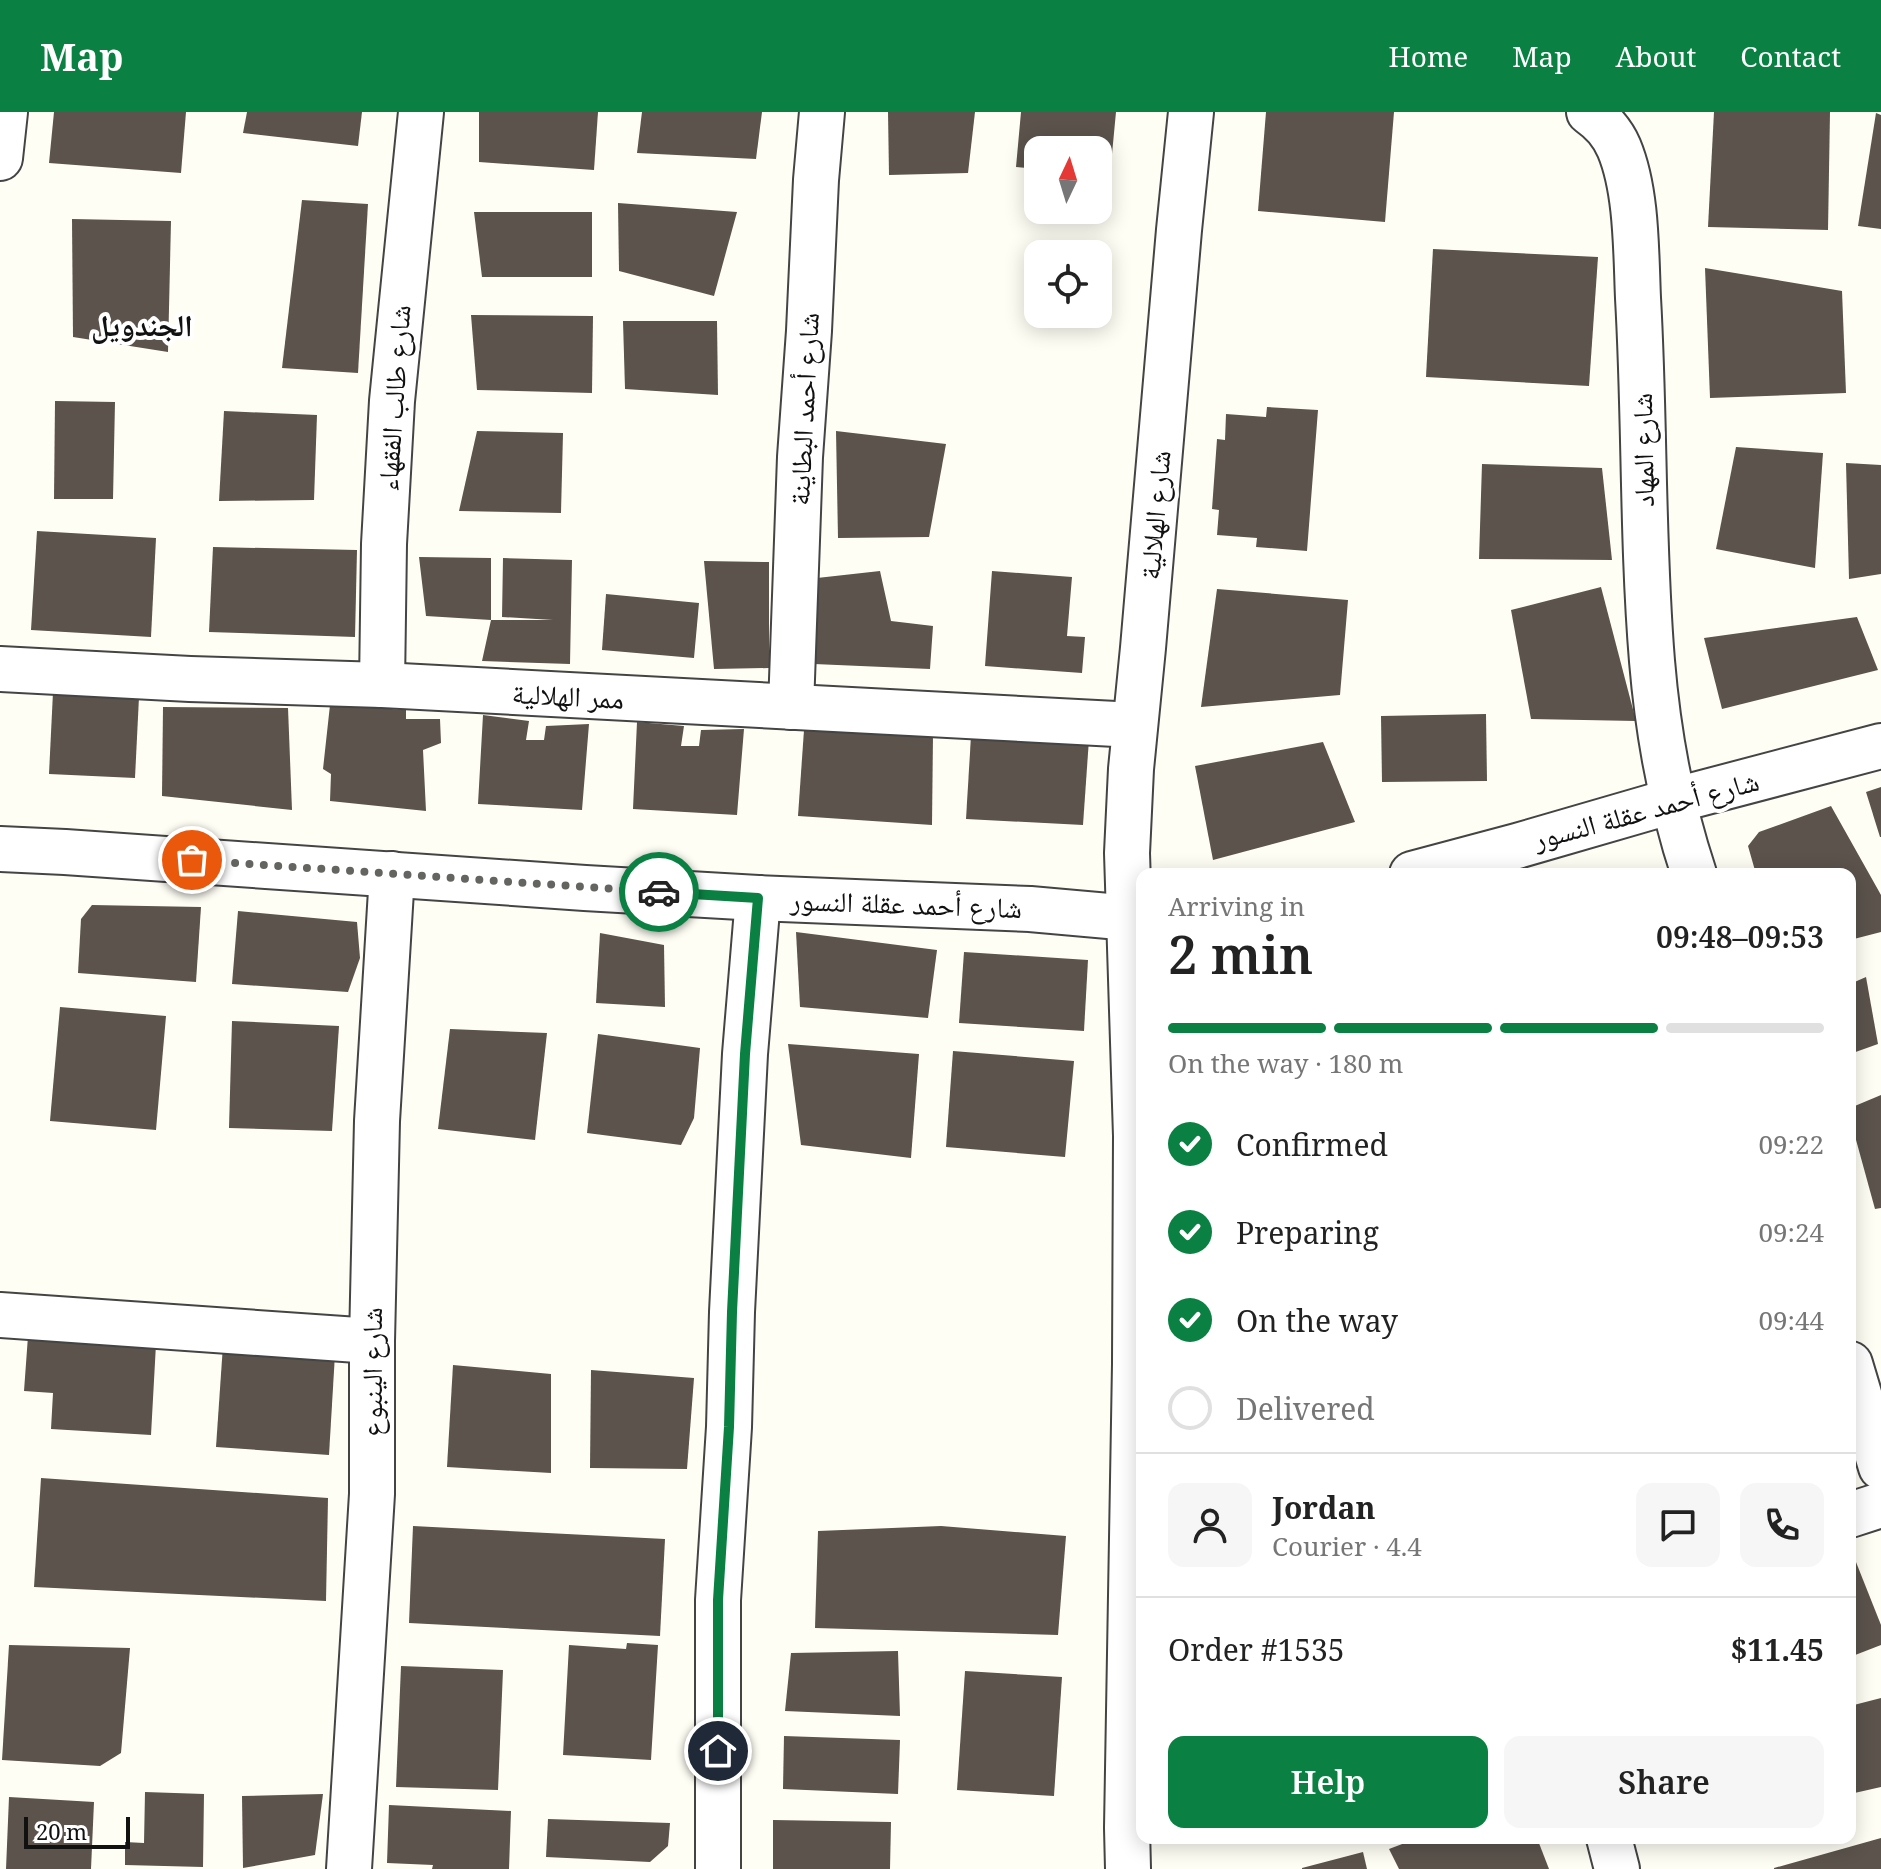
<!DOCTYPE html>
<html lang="en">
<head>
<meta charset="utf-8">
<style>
  :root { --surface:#fff; --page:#f6f6f6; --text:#222; --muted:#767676; --line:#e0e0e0; --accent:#0b8043 }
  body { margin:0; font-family:"Noto Serif","Noto Naskh Arabic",serif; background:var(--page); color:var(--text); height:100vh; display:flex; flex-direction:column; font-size:30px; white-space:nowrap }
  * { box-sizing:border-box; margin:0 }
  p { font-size:26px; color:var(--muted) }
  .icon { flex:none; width:44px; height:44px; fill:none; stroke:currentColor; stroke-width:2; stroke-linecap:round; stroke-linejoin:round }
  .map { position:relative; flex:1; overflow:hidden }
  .drawer { position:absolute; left:1136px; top:756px; width:720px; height:976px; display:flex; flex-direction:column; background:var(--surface); border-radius:16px; box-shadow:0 4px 20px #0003 }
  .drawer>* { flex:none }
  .needle { width:52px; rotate:4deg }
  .tools { position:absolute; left:1024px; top:24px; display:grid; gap:16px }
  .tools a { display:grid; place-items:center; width:88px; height:88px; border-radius:16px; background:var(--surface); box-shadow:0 4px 20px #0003; font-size:40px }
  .scale { position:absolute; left:24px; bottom:20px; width:106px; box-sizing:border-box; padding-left:8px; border:4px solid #111; border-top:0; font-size:22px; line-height:28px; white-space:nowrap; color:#111; -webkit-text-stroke:6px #fff; paint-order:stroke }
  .pin { position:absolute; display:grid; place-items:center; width:68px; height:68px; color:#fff; margin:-34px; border:4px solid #fff; border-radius:50%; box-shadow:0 2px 8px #0007 }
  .courier { position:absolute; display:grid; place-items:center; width:80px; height:80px; margin:-40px; border:6px solid #0b8043; border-radius:50%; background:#fff; color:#222; box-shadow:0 2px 10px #0007 }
  .head em { font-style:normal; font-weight:600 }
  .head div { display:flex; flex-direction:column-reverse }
  .head { display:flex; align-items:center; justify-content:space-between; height:136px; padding:0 32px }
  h1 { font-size:52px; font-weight:600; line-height:60px }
  .bar { display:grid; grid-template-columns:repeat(4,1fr); gap:12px 8px; align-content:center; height:96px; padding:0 32px }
  .bar i { height:10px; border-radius:6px; background:var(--line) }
  .bar .active { background:var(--accent) }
  .bar p { grid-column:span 4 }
  .line { display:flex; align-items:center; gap:20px; padding:0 32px; border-top:2px solid var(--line) }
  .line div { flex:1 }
  .round { display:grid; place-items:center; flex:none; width:84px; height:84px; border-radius:16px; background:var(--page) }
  ol { padding:0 32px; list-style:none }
  li { display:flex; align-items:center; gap:24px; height:88px }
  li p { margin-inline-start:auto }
  li .icon { padding:8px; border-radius:50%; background:var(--accent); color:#fff; stroke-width:4 }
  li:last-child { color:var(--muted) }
  li i { width:44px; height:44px; border:4px solid var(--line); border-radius:50% }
  .action { display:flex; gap:16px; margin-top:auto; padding:16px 32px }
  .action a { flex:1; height:92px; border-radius:16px; background:var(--accent); color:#fff; font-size:32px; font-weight:600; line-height:92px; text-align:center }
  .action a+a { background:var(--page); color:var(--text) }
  header { display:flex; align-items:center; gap:48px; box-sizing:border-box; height:112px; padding:0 40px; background:var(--accent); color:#fff }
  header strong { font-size:38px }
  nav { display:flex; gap:44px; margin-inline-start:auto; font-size:28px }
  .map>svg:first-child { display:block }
</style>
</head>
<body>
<header>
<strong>Map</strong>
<nav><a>Home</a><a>Map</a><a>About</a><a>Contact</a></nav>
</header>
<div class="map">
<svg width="1881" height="1757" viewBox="0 0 1881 1757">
  <rect width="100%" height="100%" fill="#fffef5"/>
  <!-- building -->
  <g fill="#5b534c">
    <polygon points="54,0 186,0 181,61 49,51"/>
    <polygon points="247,0 362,0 358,34 243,21"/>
    <polygon points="479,0 598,0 594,58 479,50"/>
    <polygon points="642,0 762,0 756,47 637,41"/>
    <polygon points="888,0 975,0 968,61 889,63"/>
    <polygon points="1021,0 1116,0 1110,63 1098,62 1098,38 1038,38 1038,57 1016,55"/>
    <polygon points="1266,0 1394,0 1385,110 1258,99"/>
    <polygon points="1714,0 1830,0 1828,118 1708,115"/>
    <polygon points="1876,1 1881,3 1881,117 1858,114"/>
    <polygon points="302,88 368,92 358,261 282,256"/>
    <polygon points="618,91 737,100 714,184 619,159"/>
    <polygon points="474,100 592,100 592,165 482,165"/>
    <polygon points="72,107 171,109 168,240 73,225"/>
    <polygon points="1433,137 1598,145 1589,274 1426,265"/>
    <polygon points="1705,156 1842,179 1846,281 1710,286"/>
    <polygon points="471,203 593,204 592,281 477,278"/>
    <polygon points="623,209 717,209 718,283 625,277"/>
    <polygon points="55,289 115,290 113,387 54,387"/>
    <polygon points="1267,295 1318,298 1307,439 1256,435 1257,426 1217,423 1219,398 1212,397 1217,327 1225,328 1226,302 1266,305"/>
    <polygon points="224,299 317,303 314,388 219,389"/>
    <polygon points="477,319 563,321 561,401 459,399"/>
    <polygon points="836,319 946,332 929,425 838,426"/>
    <polygon points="1736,335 1823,341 1815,456 1716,437"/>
    <polygon points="1846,351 1881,353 1881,462 1849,467"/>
    <polygon points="1482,352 1602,356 1612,448 1479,447"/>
    <polygon points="37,419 156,426 151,525 31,518"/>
    <polygon points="213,435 357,438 355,525 209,520"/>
    <polygon points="419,445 491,446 491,508 553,508 502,505 503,446 572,448 570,552 482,549 491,508 426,504"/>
    <polygon points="704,449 769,450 769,556 714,557"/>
    <polygon points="880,459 891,509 933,514 930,557 814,552 817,466"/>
    <polygon points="992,459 1072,465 1067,524 1085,525 1082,561 985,554"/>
    <polygon points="1601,475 1636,609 1531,607 1511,498"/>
    <polygon points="1217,477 1348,488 1340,583 1201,595"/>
    <polygon points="606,482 699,491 694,546 602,538"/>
    <polygon points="1857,505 1878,558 1722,597 1704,526"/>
    <polygon points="53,580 139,585 135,666 49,662"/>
    <polygon points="330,593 406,598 406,607 440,607 441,631 423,638 426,699 330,689 331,662 323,657"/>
    <polygon points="163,595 288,596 292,698 162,684"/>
    <polygon points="1486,602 1487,669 1382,670 1381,604"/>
    <polygon points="483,603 529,609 526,628 544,628 546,614 589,612 582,698 478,692"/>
    <polygon points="637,610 684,614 681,634 699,634 701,618 744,617 737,703 633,697"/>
    <polygon points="804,618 933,623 932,713 798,704"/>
    <polygon points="971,624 1089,627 1083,713 966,707"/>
    <polygon points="1323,630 1355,710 1213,748 1195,654"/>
    <polygon points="1881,675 1881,725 1880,725 1866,680"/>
    <polygon points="1831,694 1881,783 1881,820 1850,828 1850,762 1756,762 1748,734 1759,720"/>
    <polygon points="92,793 201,795 196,870 78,861 81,807"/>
    <polygon points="238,799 357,810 360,846 348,880 232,872"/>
    <polygon points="796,820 937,838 928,906 800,895"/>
    <polygon points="600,821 664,833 665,895 596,891"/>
    <polygon points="964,840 1088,848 1084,919 959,911"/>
    <polygon points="1866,865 1878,932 1850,942 1850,872"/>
    <polygon points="60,895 166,904 156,1018 50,1009"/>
    <polygon points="232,909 339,914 332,1019 229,1016"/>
    <polygon points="450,917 547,921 535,1028 438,1017"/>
    <polygon points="598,922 700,936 694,1006 681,1033 587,1021"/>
    <polygon points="788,932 919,942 911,1046 801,1033"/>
    <polygon points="953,939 1074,949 1065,1045 946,1035"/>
    <polygon points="1881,983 1881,1096 1875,1097 1850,1006 1850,996"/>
    <polygon points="28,1224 156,1232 151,1323 51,1317 53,1281 24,1279"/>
    <polygon points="223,1233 335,1242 329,1343 216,1335"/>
    <polygon points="453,1253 551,1262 551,1361 447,1355"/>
    <polygon points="591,1258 694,1266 687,1357 590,1356"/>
    <polygon points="41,1366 328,1386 326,1489 34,1475"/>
    <polygon points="413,1414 665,1427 660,1524 409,1511"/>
    <polygon points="941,1414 1066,1424 1058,1523 815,1516 818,1419"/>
    <polygon points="1850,1435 1881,1513 1881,1533 1850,1545"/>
    <polygon points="627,1531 658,1533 651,1648 563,1643 569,1533 626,1537"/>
    <polygon points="9,1533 130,1536 121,1641 100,1654 2,1648"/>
    <polygon points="898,1539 900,1604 785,1599 791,1541"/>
    <polygon points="401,1554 503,1558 498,1678 396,1675"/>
    <polygon points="965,1559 1062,1565 1054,1684 957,1678"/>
    <polygon points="1881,1586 1881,1675 1850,1682 1850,1594"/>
    <polygon points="784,1624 900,1628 898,1682 783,1677"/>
    <polygon points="145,1680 204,1682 203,1755 125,1753 125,1730 144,1731"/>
    <polygon points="323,1682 315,1743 243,1756 242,1684"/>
    <polygon points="9,1685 94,1690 91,1757 6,1757"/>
    <polygon points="389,1693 511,1699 509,1757 432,1757 433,1753 387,1751"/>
    <polygon points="548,1707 670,1711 668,1734 650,1750 546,1745"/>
    <polygon points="773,1708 891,1710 890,1757 773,1757"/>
    <polygon points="1418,1726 1537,1726 1549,1757 1399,1757 1389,1737"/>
    <polygon points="1881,1726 1881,1757 1774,1757 1774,1756"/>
    <polygon points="1363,1740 1367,1757 1302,1757 1302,1756"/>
  </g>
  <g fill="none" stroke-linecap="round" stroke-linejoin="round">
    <!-- minor casing -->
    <g stroke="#444" stroke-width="48">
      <g id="minor">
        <path d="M1589,0c14,10 23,20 30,36 18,43 17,104 19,150 7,121 4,242 14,363 6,72 19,144 42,213"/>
        <polyline points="0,46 5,0"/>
        <polyline points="0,557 190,567 382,573 1135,613"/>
        <polyline points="382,573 384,432 392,289 421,0"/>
        <polyline points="791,595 800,345 809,219 816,68 822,0"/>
        <polyline points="0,737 65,740 585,776 758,786 1030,797 1142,807"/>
        <polyline points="1412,762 1517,734 1672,689 1881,634"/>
        <polyline points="0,1203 372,1229"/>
        <polyline points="1850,1252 1881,1355"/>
        <polyline points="1850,1403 1881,1393"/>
        <polyline points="1609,1726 1617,1757"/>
        <polyline points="349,1757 372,1382 372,1229 377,1009 392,762"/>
        <polyline points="718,1757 718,1488 729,1315 732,1200 745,942 758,786"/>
        <polyline points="1128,1757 1127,1716 1135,1252 1136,1024 1127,741 1131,657 1143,536 1179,118 1191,0"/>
      </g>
    </g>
    <!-- minor -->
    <use href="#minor" stroke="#fff" stroke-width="44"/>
  </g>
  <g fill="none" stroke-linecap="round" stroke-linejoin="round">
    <!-- done -->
    <polyline stroke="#646461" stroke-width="8" stroke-dasharray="0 14.4" points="192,748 659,780"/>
    <!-- route -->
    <polyline stroke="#0b8043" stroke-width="10" points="659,780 758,786 745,942 732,1200 729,1315 718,1488 718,1639"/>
  </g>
  <g text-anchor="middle" stroke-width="8" stroke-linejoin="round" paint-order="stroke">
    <!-- street labels -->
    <g font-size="28" fill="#111" stroke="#fff">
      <text transform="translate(394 286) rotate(-86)" y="10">شارع طالب الفقهاء</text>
      <text transform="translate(804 297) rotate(-87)" y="10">شارع أحمد البطاينة</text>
      <text transform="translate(1643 338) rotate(-91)" y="10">شارع المهاد</text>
      <text transform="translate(1155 403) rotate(-85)" y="10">شارع الهلالية</text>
      <text transform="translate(568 584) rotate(3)" y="10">ممر الهلالية</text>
      <text transform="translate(1646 698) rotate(-15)" y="10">شارع أحمد عقلة النسور</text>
      <text transform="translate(906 792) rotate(2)" y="10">شارع أحمد عقلة النسور</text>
      <text transform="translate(372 1260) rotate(-90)" y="10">شارع الينبوع</text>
    </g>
    <!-- neighbourhood labels -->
    <g font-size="30" font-weight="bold" fill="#111" stroke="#fff">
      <text x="142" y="224">الجندويل</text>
    </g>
  </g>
</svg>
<div class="tools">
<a><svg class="needle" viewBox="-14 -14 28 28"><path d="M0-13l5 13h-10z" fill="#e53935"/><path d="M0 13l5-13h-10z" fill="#767676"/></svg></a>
<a><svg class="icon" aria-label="locate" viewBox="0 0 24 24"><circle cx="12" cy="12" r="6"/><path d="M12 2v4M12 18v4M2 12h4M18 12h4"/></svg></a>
</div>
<div class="scale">20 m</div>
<div class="pin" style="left:192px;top:748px;background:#ea580c"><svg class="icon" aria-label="bag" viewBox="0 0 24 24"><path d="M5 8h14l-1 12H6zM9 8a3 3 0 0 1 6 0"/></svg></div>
<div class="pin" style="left:718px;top:1639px;background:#1f2937"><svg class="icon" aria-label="home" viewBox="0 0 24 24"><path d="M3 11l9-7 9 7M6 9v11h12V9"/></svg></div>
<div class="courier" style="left:659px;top:780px"><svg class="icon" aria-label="car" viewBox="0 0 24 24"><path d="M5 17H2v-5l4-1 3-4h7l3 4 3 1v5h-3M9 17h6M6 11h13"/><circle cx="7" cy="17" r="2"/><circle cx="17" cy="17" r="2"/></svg></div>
<section class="drawer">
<div class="head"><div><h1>2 min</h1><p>Arriving in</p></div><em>09:48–09:53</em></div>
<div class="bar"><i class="active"></i><i class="active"></i><i class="active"></i><i></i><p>On the way · 180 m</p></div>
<ol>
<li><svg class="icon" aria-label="check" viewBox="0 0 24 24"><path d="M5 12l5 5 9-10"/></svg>Confirmed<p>09:22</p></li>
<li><svg class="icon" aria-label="check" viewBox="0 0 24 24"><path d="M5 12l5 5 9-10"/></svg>Preparing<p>09:24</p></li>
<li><svg class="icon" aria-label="check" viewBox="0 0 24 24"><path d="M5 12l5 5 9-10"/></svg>On the way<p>09:44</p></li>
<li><i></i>Delivered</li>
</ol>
<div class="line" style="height:144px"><a class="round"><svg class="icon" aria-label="person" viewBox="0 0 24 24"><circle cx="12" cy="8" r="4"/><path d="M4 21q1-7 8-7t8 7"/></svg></a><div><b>Jordan</b><p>Courier · 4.4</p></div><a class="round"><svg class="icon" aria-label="chat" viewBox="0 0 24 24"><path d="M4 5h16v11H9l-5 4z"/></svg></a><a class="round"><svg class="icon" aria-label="phone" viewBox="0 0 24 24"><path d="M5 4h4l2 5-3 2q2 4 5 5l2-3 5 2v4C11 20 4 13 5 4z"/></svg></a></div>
<div class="line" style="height:104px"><div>Order #1535</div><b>$11.45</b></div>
<div class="action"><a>Help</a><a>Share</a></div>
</section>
</div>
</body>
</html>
